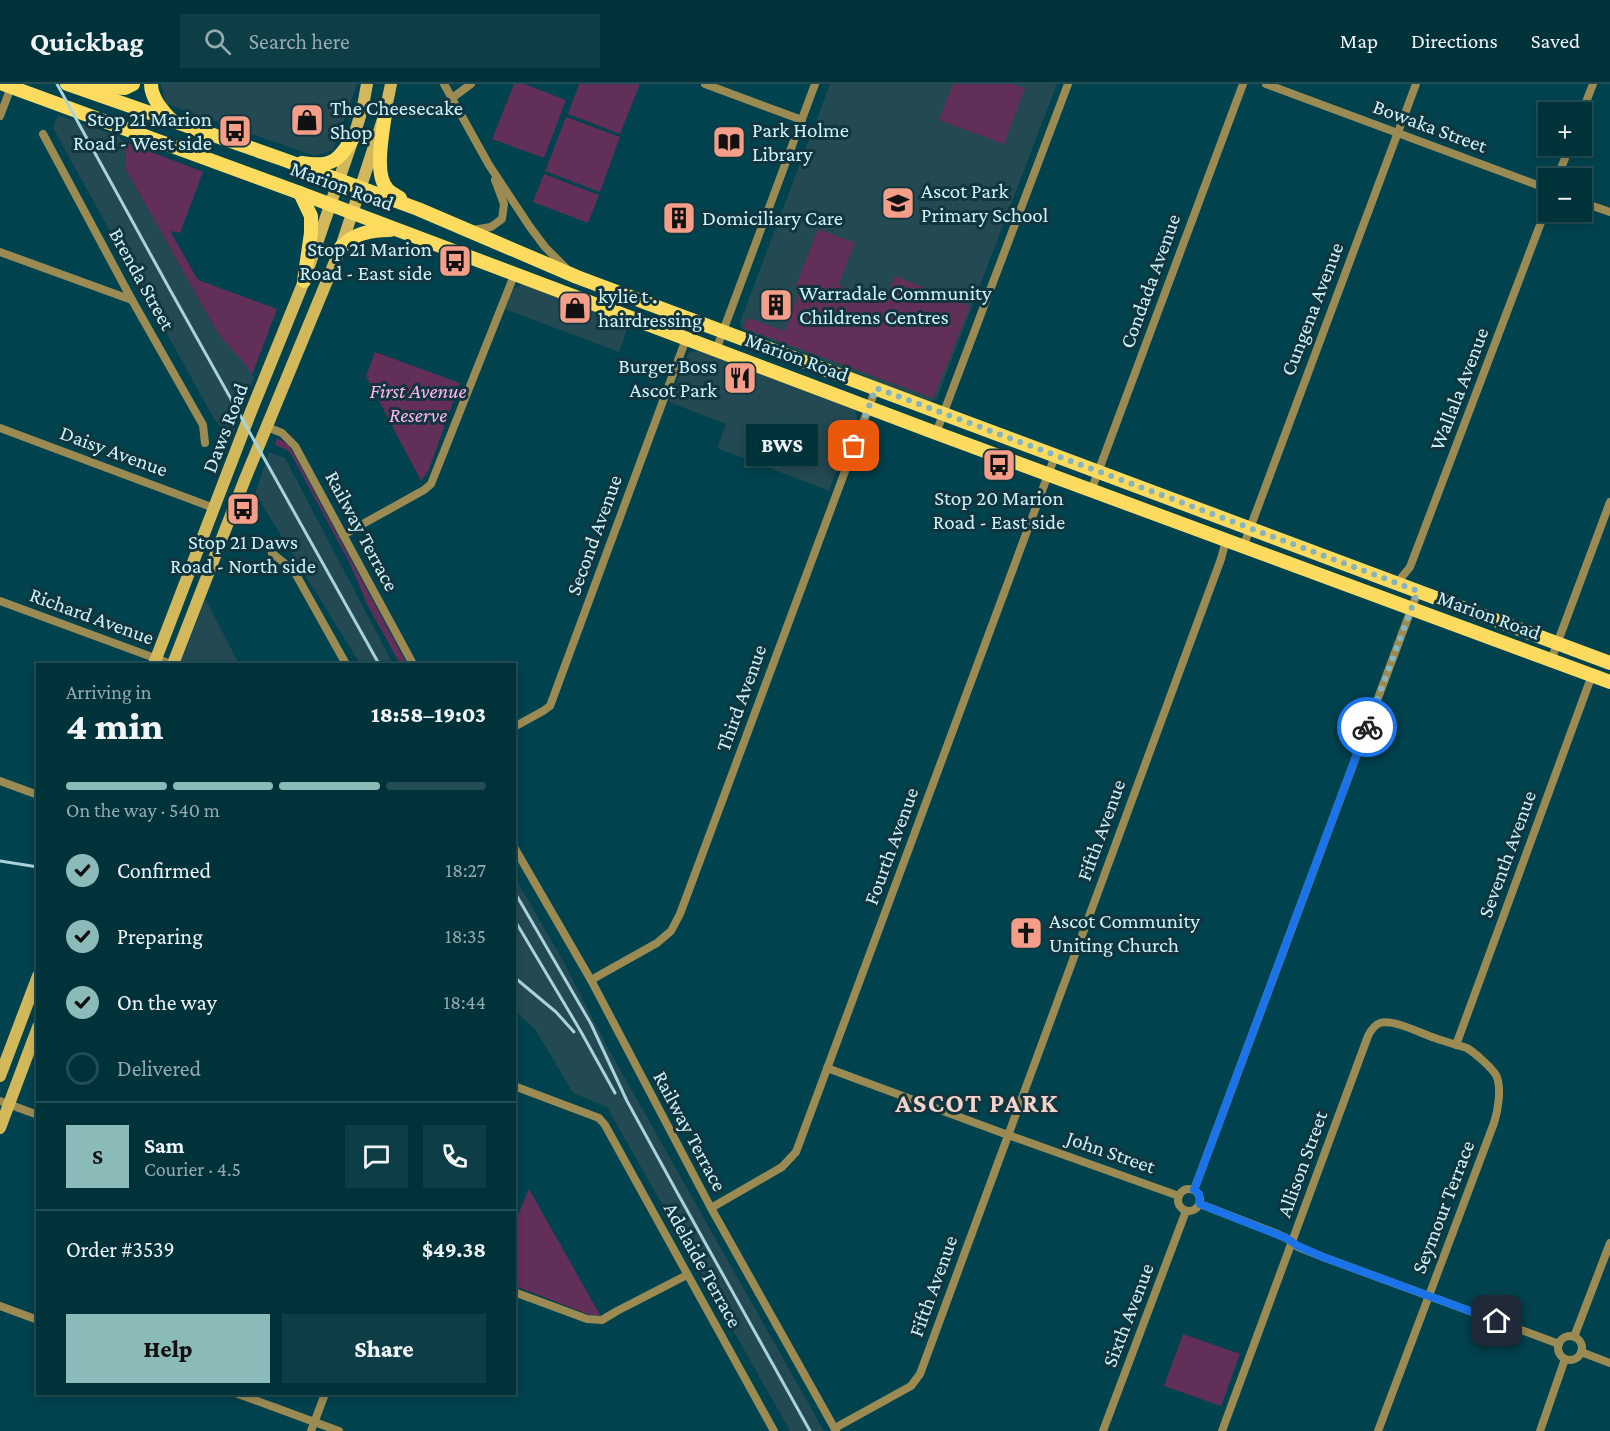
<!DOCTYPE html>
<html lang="en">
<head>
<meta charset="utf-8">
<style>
  :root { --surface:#00323a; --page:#0e3e45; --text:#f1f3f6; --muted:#95aaaf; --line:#224d54; --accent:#8bbbb9 }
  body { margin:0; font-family:"Crimson Pro",serif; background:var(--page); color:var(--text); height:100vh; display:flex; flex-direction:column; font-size:22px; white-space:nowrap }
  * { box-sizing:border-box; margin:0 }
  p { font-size:20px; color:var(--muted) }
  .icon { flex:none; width:33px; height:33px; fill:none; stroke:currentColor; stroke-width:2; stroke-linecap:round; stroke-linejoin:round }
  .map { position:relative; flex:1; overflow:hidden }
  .drawer { position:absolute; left:36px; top:579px; width:480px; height:732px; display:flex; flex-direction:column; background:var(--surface); border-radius:0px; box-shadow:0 3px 9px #0003,0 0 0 2px var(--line) }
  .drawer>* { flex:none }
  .buttons { position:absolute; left:1538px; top:18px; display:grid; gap:12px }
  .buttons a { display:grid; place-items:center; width:54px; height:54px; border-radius:0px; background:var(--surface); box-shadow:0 3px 9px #0003,0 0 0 2px var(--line); font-size:30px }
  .pin { position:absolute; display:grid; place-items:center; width:51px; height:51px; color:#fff; margin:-26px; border-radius:12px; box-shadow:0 3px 9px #0006 }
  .courier { position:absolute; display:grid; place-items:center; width:60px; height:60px; margin:-30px; border:4px solid #1a73e8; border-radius:50%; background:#fff; color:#222; box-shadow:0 2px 8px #0007 }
  .bubble { position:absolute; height:42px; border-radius:0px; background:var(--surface); box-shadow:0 3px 9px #0003,0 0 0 2px var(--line); font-size:20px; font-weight:800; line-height:42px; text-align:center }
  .summary em { font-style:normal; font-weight:800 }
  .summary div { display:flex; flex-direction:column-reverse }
  .summary { display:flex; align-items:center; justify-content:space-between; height:102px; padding:0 30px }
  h1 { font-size:39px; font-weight:800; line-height:45px }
  .bar { display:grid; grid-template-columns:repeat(4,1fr); gap:9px 6px; align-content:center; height:72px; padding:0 30px }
  .bar i { height:8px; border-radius:4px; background:var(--line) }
  .bar .on { background:var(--accent) }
  .bar p { grid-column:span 4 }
  .line { display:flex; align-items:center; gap:15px; padding:0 30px; border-top:2px solid var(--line) }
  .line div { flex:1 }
  .round { display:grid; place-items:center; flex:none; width:63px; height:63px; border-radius:0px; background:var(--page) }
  ol { padding:0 30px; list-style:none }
  li { display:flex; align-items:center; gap:18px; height:66px }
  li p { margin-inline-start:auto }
  li .icon { padding:6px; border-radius:50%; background:var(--accent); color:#111; stroke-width:4 }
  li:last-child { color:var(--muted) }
  li i { width:33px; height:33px; border:3px solid var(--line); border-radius:50% }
  .action { display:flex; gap:12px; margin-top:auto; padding:12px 30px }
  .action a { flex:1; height:69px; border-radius:0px; background:var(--accent); color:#111; font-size:24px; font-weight:800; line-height:69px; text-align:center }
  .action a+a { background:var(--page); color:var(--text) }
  header { display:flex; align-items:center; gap:36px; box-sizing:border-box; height:84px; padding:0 30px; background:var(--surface); border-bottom:2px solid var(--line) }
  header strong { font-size:28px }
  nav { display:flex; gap:33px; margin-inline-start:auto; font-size:21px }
  .search { width:420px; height:54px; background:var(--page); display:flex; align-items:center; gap:15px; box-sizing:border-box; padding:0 21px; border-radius:0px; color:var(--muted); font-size:22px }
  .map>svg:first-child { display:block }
</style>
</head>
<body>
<header>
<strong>Quickbag</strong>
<div class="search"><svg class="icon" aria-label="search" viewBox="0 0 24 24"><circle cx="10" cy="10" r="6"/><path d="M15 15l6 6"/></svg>Search here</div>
<nav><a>Map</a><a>Directions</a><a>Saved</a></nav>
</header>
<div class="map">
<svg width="1610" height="1347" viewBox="0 0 1610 1347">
  <rect width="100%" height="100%" fill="#00424e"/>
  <!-- built -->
  <g fill="#234952">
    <polygon points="161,0 357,0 333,66 315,72 166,20"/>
    <polygon points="830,0 1057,0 937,314 930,318 742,245 740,238"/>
    <polygon points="58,31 120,53 126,67 125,84 218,249 246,280 254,294 233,351 223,346 214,335 53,44"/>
    <polygon points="523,200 629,240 619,268 505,225 514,204"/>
    <polygon points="701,266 855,323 857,334 829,407 717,364 726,340 669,318 688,269"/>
    <polygon points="269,368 285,374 393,580 360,580 255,409"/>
    <polygon points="205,516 207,518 239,580 180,580"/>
    <polygon points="514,792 561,873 608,964 824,1347 790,1347 607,1023 573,1009 535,945 515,927 514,857 517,854 514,847"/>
  </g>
  <!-- green -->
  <g fill="#622f59">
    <polygon points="514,0 524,0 566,16 544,74 492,55"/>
    <polygon points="579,0 640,0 620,50 568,30"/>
    <polygon points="953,0 1013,0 1025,4 1004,60 939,36"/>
    <polygon points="566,33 620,53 600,108 545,87"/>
    <path d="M121,56l82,32 -23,61 -10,-2 28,49 79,29 -25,66c-8,-16 -23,-27 -34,-42l-93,-165 1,-17z"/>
    <polygon points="544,90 599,111 588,139 533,118"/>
    <polygon points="818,145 855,159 838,201 884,219 895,192 970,222 933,314 743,244 748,234 785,247 800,206 795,204"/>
    <polygon points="375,268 460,299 428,388 421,397 366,292"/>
    <polygon points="277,354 289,361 294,370 407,580 400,580 367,520 350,480 291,370 287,366 275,361"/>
    <polygon points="529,1105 600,1231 590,1231 515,1202 514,1140"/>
    <polygon points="1183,1250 1240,1270 1221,1322 1164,1302"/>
  </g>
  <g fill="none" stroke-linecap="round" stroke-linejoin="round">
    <!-- street -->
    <g stroke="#9b8b53" stroke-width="8">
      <polyline points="444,0 489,81 530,143 545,163 568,186"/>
      <polyline points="705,0 802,36"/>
      <polyline points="1266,0 1548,105"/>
      <polyline points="452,14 471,0"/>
      <polyline points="1581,31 1593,0"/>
      <polyline points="0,32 11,3"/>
      <polyline points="43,50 132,216 203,341 205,359"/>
      <polyline points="1557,94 1570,62"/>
      <polyline points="1581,118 1610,128"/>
      <polyline points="472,146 491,143 502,135 504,120 495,96"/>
      <polyline points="0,168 132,216"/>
      <polyline points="716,266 815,0"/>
      <polyline points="267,343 282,349 295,362 413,580"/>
      <polyline points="0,344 214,424"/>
      <polyline points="936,349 1068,0"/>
      <polyline points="1091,407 1243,0"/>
      <polyline points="343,451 424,406 431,400 515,189"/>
      <polyline points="1243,463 1416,0"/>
      <polyline points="272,469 294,487 346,580"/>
      <polyline points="1397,499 1410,483 1548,120"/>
      <polyline points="0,517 171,580"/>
      <polyline points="1551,576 1610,418"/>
      <polyline points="514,643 543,627 550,622 686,255"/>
      <polyline points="0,697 38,711"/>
      <polyline points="514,763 591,896 711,1124 836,1347"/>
      <polyline points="591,896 657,859 671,847 680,830 876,304"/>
      <polyline points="1456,961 1592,591"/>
      <polyline points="827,984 1008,1051 1179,1112"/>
      <polyline points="514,1002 599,1034 605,1041 774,1347"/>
      <polyline points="0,1017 38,1031"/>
      <circle cx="1189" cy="1116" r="11"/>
      <polyline points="1194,1106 1418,507"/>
      <polyline points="1200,1120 1275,1149 1286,1154 1298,1163 1323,1173 1559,1260"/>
      <polyline points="711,1124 782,1083 796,1068 1055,372"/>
      <polyline points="514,1208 587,1235 602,1236 617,1227 687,1191"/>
      <polyline points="0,1222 38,1236"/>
      <circle cx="1570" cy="1264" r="12"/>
      <polyline points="1574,1253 1610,1159"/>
      <polyline points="1581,1268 1610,1279"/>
      <polyline points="238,1310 339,1347"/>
      <polyline points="835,1344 911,1302 920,1290 1221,475 1226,456"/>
      <polyline points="311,1347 325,1310"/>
      <polyline points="1103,1347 1186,1127"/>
      <path d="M1222,1347l146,-395c3,-6 6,-11 12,-13 14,-4 42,11 55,15 11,4 22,7 32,10 8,5 24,19 29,27 6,12 2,36 -2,48l-116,308"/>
      <polyline points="1540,1347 1565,1275"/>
    </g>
    <!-- secondary -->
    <g stroke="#d2b85b" stroke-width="12">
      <polyline points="154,580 250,330 304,197 354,52 363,22 367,0"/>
      <polyline points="173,580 245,395 341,163 385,29 391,0"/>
      <polyline points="0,992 38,892"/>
      <polyline points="0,1044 38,943"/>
    </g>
    <!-- primary -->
    <g stroke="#fcdb5e" stroke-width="14">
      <polyline points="3,0 300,109 936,349 1610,598"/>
      <polyline points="67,0 282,75 418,125 577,193 1610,579"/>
      <path d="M151,0c0,14 11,26 20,36"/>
      <polyline points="88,2 125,4 133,0"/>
      <path d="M385,29c-2,20 -12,62 3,77 3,3 9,6 12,8"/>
      <path d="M302,79c31,5 37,-3 52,-27"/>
      <polyline points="300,109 311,132 311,149 304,197"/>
      <path d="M341,163c14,-14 30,-17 49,-17"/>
    </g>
    <!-- rail -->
    <g stroke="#a8d3dd" stroke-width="3">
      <polyline points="57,0 169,204 379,580"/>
      <polyline points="0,777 38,783"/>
      <polyline points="514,807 591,940 627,1017 678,1110 810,1347"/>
      <polyline points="514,835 580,946 615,1009"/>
      <polyline points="514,893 556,928 574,948"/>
    </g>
  </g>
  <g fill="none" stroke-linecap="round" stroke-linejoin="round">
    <!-- done -->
    <polyline stroke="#85b4bf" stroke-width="6" stroke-dasharray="0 10.8" points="854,362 876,304 1418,507 1367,643"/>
    <!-- route -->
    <polyline stroke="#1a73e8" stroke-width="8" points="1367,643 1194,1106 1199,1110 1200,1120 1286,1154 1298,1162 1323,1173 1497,1237"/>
  </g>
  <!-- icons -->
  <defs>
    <g id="shop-square" transform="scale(1.725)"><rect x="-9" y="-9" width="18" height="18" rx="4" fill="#f49e89" stroke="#12353d"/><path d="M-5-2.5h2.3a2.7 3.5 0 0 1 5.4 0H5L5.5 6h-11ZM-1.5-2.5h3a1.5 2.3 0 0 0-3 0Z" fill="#111"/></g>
    <g id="bus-square" transform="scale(1.725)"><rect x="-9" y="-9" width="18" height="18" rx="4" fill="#f49e89" stroke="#12353d"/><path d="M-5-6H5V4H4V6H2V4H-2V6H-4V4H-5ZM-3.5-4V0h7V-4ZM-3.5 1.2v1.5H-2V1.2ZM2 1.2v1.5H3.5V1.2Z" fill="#111"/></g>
    <g id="library-square" transform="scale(1.725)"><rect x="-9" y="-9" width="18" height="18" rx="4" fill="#f49e89" stroke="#12353d"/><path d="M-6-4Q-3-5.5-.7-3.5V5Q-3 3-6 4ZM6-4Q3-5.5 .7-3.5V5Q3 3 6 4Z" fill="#111"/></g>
    <g id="school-square" transform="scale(1.725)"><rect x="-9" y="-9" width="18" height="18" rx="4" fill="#f49e89" stroke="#12353d"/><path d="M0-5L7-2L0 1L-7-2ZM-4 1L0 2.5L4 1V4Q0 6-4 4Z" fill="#111"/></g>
    <g id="building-square" transform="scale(1.725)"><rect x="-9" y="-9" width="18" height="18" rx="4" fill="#f49e89" stroke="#12353d"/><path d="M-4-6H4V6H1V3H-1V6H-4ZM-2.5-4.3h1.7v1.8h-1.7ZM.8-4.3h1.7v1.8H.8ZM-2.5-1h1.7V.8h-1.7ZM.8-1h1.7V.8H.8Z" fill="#111"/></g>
    <g id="restaurant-square" transform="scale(1.725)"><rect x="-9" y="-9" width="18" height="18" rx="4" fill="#f49e89" stroke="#12353d"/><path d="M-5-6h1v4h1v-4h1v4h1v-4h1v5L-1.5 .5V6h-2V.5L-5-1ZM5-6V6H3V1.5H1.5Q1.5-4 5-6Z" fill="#111"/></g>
    <g id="church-square" transform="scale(1.725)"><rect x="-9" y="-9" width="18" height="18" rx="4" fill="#f49e89" stroke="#12353d"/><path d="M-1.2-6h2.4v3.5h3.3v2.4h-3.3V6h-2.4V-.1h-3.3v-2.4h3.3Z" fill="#111"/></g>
  </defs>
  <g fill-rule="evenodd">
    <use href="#shop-square" x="307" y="36"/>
    <use href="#bus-square" x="235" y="47"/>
    <use href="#library-square" x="729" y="58"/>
    <use href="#school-square" x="898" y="119"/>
    <use href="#building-square" x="679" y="134"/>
    <use href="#bus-square" x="455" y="177"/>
    <use href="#building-square" x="776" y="221"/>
    <use href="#shop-square" x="575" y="224"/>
    <use href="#restaurant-square" x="740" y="294"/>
    <use href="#bus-square" x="999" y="381"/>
    <use href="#bus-square" x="243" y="425"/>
    <use href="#church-square" x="1026" y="849"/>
  </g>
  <g text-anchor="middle" stroke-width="6" stroke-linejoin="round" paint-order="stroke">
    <!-- poi labels -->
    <g font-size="21" fill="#ccf2fc" stroke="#12353d" text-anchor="start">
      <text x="330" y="31">The Cheesecake<tspan x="330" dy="24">Shop</tspan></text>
      <text x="212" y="42" text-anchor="end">Stop 21 Marion<tspan x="212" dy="24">Road - West side</tspan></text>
      <text x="752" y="53">Park Holme<tspan x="752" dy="24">Library</tspan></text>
      <text x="921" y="114">Ascot Park<tspan x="921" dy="24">Primary School</tspan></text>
      <text x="702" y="141">Domiciliary Care</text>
      <text x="432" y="172" text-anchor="end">Stop 21 Marion<tspan x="432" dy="24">Road - East side</tspan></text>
      <text x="799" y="216">Warradale Community<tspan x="799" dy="24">Childrens Centres</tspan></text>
      <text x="598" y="219">kylie t .<tspan x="598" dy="24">hairdressing</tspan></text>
      <text x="717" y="289" text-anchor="end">Burger Boss<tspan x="717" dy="24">Ascot Park</tspan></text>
      <text x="999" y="421" text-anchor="middle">Stop 20 Marion<tspan x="999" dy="24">Road - East side</tspan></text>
      <text x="243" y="465" text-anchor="middle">Stop 21 Daws<tspan x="243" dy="24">Road - North side</tspan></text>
      <text x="1049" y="844">Ascot Community<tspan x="1049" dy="24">Uniting Church</tspan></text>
    </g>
    <!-- street labels -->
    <g font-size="21" fill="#ccf2fc" stroke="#12353d">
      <text transform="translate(1430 42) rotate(20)" y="7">Bowaka Street</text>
      <text transform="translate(342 102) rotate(20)" y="7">Marion Road</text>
      <text transform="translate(142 195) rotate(61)" y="7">Brenda Street</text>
      <text transform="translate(1150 197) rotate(-70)" y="7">Condada Avenue</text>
      <text transform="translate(1312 225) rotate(-69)" y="7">Cungena Avenue</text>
      <text transform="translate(797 273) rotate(20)" y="7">Marion Road</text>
      <text transform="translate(1459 305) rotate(-69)" y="7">Wallala Avenue</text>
      <text transform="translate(225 344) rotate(-69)" y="7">Daws Road</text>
      <text transform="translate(114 367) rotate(20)" y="7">Daisy Avenue</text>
      <text transform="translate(362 447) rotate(62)" y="7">Railway Terrace</text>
      <text transform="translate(594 451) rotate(-70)" y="7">Second Avenue</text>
      <text transform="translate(1489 531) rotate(20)" y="7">Marion Road</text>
      <text transform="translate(92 532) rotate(20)" y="7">Richard Avenue</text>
      <text transform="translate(741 614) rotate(-70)" y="7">Third Avenue</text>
      <text transform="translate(1101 746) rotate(-70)" y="7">Fifth Avenue</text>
      <text transform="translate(891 762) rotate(-70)" y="7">Fourth Avenue</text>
      <text transform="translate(1507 770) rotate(-70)" y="7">Seventh Avenue</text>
      <text transform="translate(690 1047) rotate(62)" y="7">Railway Terrace</text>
      <text transform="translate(1111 1068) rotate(19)" y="7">John Street</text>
      <text transform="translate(1302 1080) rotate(-70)" y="7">Allison Street</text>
      <text transform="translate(1443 1123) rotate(-69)" y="7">Seymour Terrace</text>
      <text transform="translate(703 1181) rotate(61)" y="7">Adelaide Terrace</text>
      <text transform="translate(933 1202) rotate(-70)" y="7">Fifth Avenue</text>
      <text transform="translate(1128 1231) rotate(-69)" y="7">Sixth Avenue</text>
    </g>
    <!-- park labels -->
    <g font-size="21" font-style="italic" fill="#ffb5f0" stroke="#12353d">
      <text x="418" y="314">First Avenue<tspan x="418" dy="24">Reserve</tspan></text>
    </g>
    <!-- district labels -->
    <g font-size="27" font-weight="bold" letter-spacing="1.5" fill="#f5d3ca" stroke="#12353d">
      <text x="977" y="1028">ASCOT PARK</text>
    </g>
  </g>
</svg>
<div class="buttons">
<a>+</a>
<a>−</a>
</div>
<div class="pin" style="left:854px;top:362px;background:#ea580c"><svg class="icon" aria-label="bag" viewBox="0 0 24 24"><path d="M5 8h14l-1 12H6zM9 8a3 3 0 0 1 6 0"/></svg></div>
<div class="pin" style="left:1497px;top:1237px;background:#1f2937"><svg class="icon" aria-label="home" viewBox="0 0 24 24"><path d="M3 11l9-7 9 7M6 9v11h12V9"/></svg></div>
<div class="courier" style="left:1367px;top:643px"><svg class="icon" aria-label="bike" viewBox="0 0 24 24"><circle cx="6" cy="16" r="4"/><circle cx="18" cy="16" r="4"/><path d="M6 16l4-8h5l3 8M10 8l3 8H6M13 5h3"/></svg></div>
<div class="bubble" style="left:746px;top:340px;width:72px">BWS</div>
<section class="drawer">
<div class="summary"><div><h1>4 min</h1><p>Arriving in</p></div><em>18:58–19:03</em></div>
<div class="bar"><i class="on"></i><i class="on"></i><i class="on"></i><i></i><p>On the way · 540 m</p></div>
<ol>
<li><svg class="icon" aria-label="check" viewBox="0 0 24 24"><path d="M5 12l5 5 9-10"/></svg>Confirmed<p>18:27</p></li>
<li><svg class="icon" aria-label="check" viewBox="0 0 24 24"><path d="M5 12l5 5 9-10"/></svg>Preparing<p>18:35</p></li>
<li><svg class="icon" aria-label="check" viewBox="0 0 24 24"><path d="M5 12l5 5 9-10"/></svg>On the way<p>18:44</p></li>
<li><i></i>Delivered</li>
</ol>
<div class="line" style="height:108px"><b class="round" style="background:var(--accent);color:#111">S</b><div><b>Sam</b><p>Courier · 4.5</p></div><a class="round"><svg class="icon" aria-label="chat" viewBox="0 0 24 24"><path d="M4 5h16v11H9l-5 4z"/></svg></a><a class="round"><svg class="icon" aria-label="phone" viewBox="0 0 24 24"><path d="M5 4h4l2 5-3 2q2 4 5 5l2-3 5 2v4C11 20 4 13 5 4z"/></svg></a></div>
<div class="line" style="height:78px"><div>Order #3539</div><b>$49.38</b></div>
<div class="action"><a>Help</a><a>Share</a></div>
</section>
</div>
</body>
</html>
